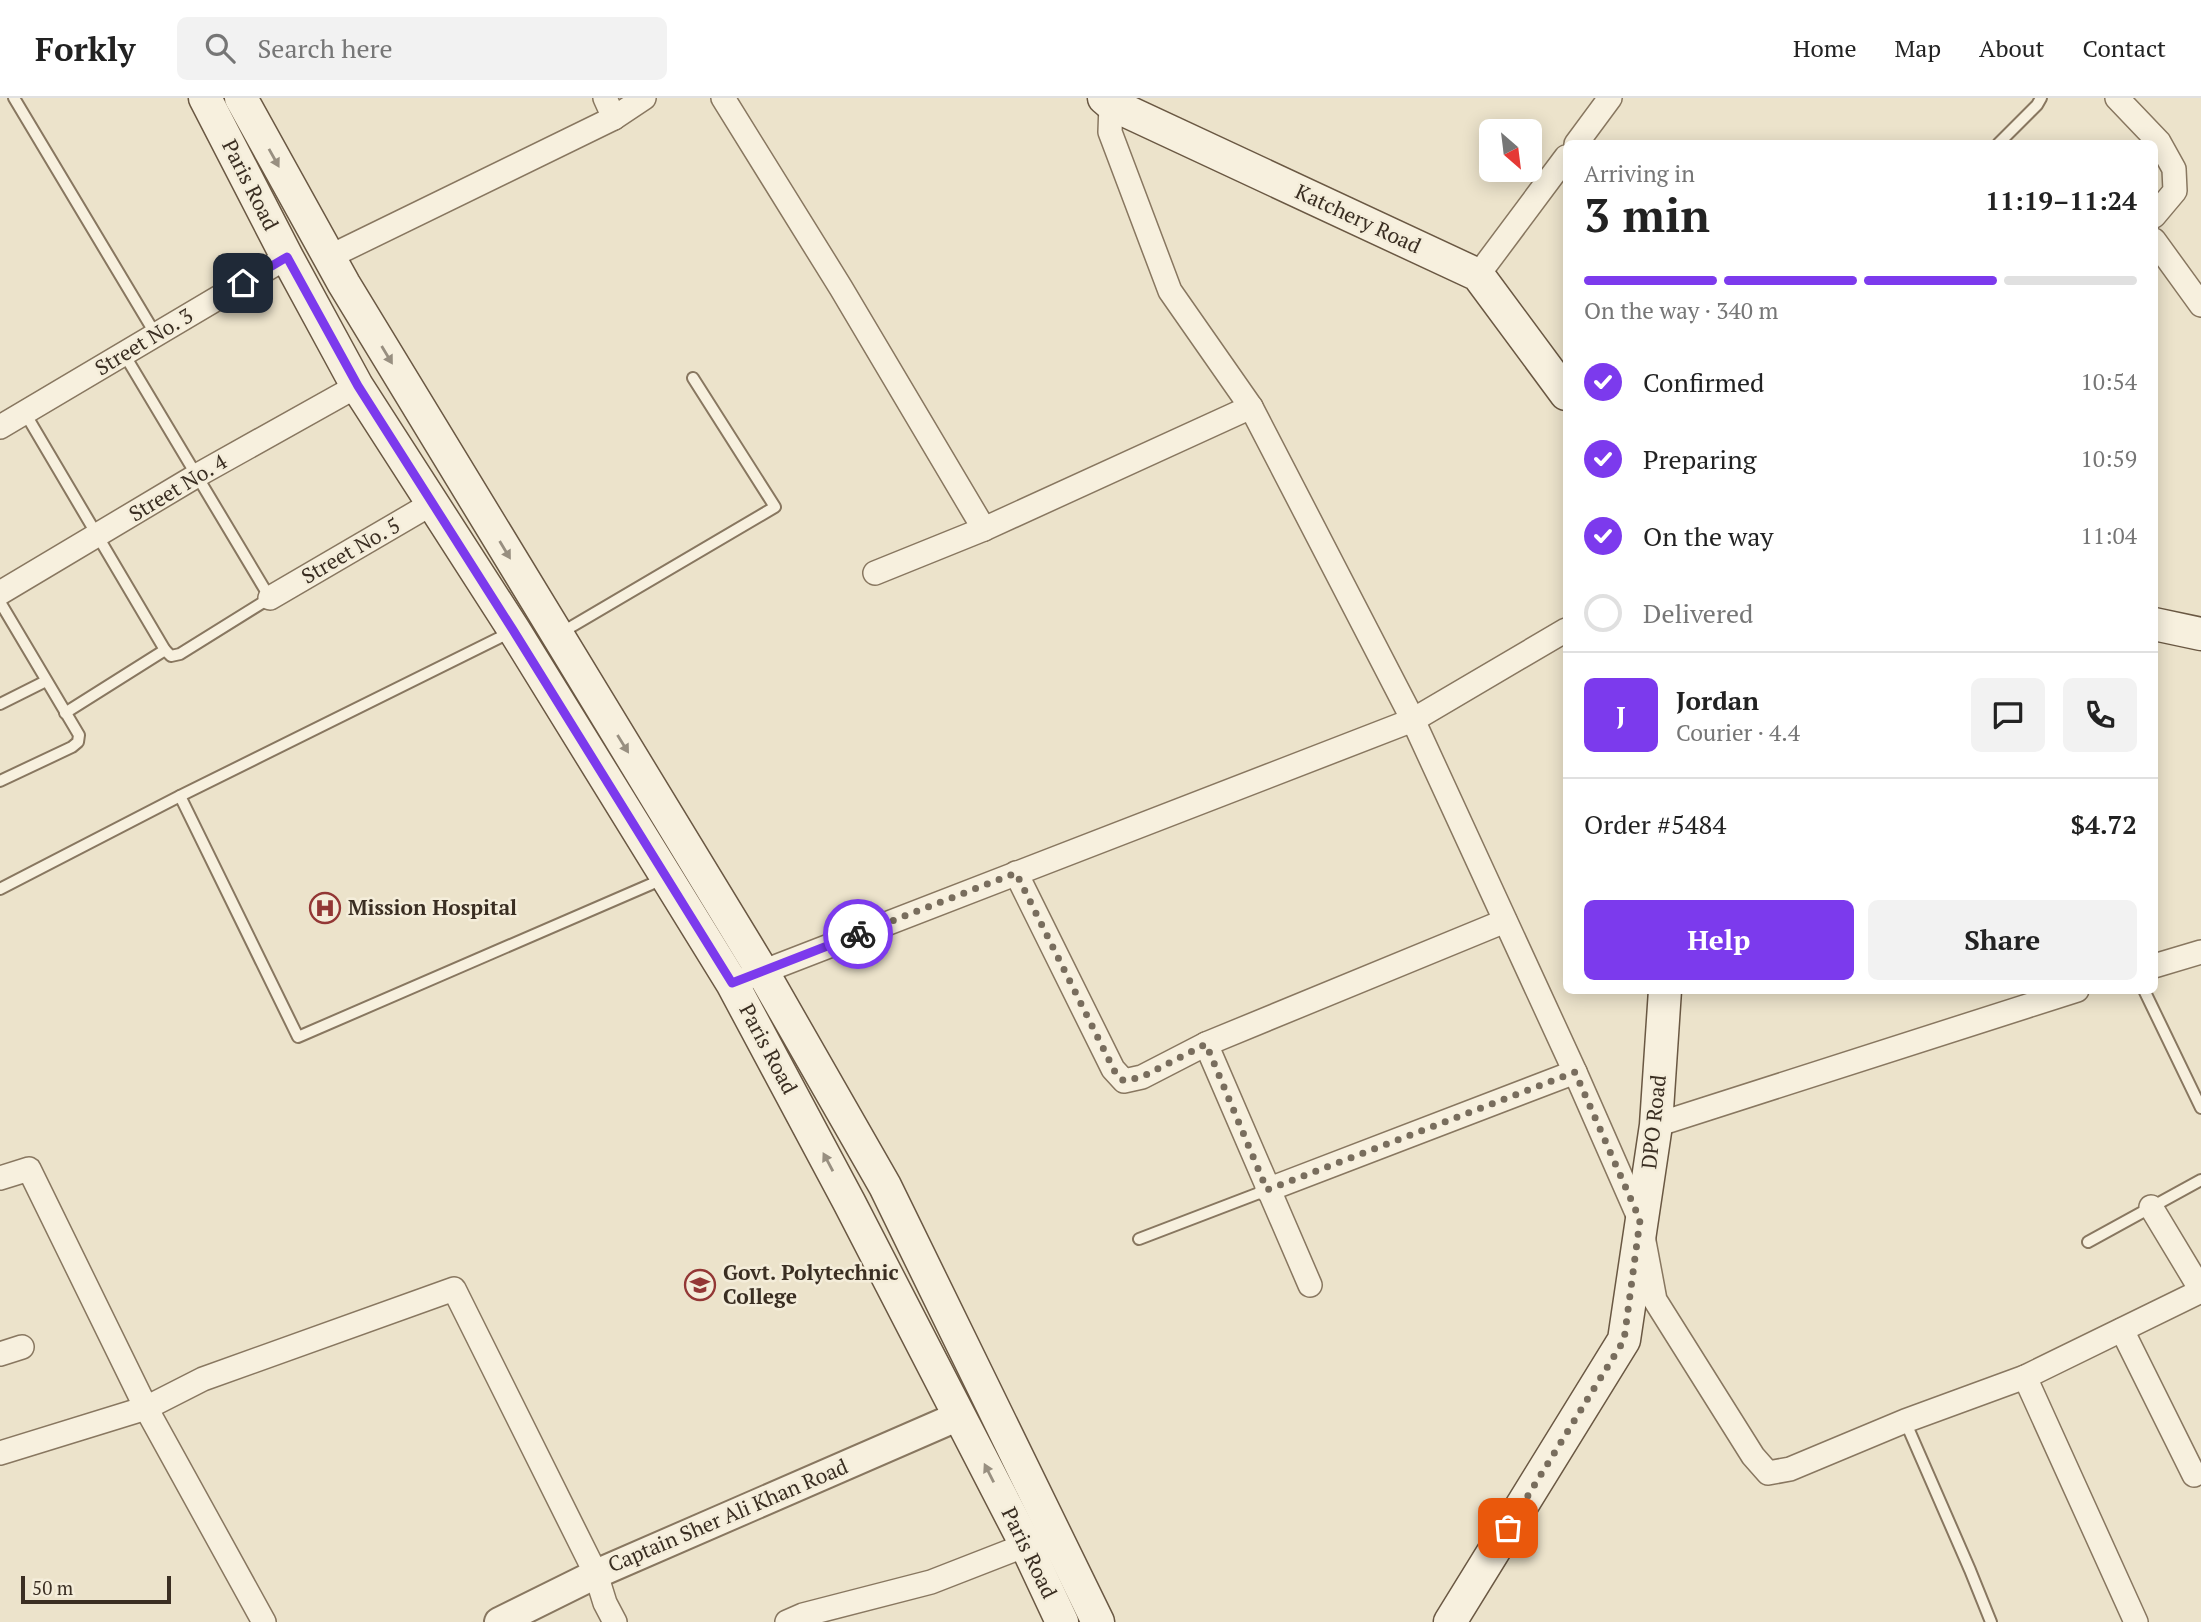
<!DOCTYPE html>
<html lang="en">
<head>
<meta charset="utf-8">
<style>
  :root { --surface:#fff; --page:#f2f2f2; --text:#222; --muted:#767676; --line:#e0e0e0; --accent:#7c3aed }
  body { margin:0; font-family:"PT Serif",serif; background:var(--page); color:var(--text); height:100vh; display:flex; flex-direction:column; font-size:26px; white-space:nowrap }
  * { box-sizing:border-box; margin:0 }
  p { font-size:23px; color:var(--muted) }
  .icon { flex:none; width:38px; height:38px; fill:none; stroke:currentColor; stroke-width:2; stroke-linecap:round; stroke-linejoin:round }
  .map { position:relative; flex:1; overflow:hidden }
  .sheet { position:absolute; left:1563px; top:42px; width:595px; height:854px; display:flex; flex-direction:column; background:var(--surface); border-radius:10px; box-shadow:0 4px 18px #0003 }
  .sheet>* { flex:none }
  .needle { width:46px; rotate:152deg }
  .fabs { position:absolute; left:1479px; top:21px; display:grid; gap:14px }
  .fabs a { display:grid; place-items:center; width:63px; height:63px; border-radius:10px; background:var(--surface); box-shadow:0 4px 18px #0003; font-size:35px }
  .scale { position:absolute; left:21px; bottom:18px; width:150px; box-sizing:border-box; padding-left:7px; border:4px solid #3a2e22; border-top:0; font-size:19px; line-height:24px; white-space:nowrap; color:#3a2e22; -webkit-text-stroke:5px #f4edda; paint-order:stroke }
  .pin { position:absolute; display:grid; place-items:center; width:60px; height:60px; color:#fff; margin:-30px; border-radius:14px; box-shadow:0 4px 10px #0006 }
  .courier { position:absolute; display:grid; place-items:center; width:70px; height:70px; margin:-35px; border:5px solid #7c3aed; border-radius:50%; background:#fff; color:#222; box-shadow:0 2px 9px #0007 }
  .overview em { font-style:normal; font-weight:700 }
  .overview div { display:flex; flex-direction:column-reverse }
  .overview { display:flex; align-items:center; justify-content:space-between; height:119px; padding:0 21px }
  h1 { font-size:46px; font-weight:700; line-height:52px }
  .bar { display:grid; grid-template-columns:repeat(4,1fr); gap:10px 7px; align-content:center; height:84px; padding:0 21px }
  .bar i { height:9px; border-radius:5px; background:var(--line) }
  .bar .on { background:var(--accent) }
  .bar p { grid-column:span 4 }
  .line { display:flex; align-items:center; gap:18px; padding:0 21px; border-top:2px solid var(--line) }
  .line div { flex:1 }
  .round { display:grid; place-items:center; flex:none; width:74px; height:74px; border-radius:10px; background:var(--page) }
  ol { padding:0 21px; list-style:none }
  li { display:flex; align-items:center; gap:21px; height:77px }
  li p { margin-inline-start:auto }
  li .icon { padding:7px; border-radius:50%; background:var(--accent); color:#fff; stroke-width:4 }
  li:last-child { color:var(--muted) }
  li i { width:38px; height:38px; border:4px solid var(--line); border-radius:50% }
  .cta { display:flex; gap:14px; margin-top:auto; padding:14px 21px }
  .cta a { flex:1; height:80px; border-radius:10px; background:var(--accent); color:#fff; font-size:28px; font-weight:700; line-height:80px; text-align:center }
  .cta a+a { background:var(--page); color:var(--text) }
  header { display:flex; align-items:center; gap:42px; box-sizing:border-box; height:98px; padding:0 35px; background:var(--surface); border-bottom:2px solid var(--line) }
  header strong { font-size:33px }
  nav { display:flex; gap:38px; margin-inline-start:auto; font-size:24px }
  .search { width:490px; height:63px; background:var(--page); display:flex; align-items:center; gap:18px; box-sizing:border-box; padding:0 24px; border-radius:10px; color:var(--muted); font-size:26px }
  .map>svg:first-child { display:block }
</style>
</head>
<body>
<header>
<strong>Forkly</strong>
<div class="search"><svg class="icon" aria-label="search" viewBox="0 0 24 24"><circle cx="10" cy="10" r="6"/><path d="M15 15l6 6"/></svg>Search here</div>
<nav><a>Home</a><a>Map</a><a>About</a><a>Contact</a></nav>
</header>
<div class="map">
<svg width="2201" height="1524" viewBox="0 0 2201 1524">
  <rect width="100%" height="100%" fill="#ece3cb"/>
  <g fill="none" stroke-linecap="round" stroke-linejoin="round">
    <!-- service casing -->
    <g stroke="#887760" stroke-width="14">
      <g id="service">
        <polyline points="14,0 156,237"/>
        <polyline points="1998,46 2037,7 2041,0"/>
        <polyline points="25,315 165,552 171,558 180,556 270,500 124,256"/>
        <polyline points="0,504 79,637 78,644 72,649 0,683"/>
        <polyline points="559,536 775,409 693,280"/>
        <polyline points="0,606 46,583"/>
        <polyline points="65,615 165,552"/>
        <polyline points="180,698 298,939 663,781"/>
        <polyline points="0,791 180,698 511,534"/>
        <polyline points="2144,892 2201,1010"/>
        <polyline points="1139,1141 1267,1092"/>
        <polyline points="2088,1144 2201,1082"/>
        <polyline points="1905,1323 1970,1472 1991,1524"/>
      </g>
    </g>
    <!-- minor casing -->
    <g stroke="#887760" stroke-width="26">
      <g id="minor">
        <polyline points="605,0 614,20"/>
        <polyline points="723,0 841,190 984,431"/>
        <polyline points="2117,0 2159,44 2174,71 2175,93 2154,118"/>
        <polyline points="1111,6 1110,34 1170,193 1251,309 1413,622 1575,974 1640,1122 1655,1202 1753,1358 1768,1375 1790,1371 1905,1323 2025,1279 2201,1193"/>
        <polyline points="1576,46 1610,0"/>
        <polyline points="2154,142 2201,207"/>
        <polyline points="329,159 614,20 644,0"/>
        <polyline points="1478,177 1566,59"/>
        <polyline points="0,329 287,159"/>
        <polyline points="875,475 984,431 1251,309"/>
        <polyline points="0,495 196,378 357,288"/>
        <polyline points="270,500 431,406"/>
        <polyline points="1016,775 1113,971 1124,983 1142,979 1206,946 1505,823"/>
        <polyline points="2154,868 2201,854"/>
        <polyline points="749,879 1413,622 1566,532"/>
        <polyline points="1206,946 1310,1187"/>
        <polyline points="1656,1027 2077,892"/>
        <polyline points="0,1080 29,1071 146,1310 264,1524"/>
        <polyline points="1267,1092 1575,974"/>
        <polyline points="2151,1109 2201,1192"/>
        <polyline points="2122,1232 2194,1377"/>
        <polyline points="0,1256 22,1249"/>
        <polyline points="2025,1279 2136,1524"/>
        <polyline points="0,1355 146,1310 203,1281 454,1191 596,1476 605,1505 615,1524"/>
        <polyline points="787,1524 803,1517 931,1484 1026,1447"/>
      </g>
    </g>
    <!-- tertiary casing -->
    <g stroke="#887760" stroke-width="32">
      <polyline id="tertiary" points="499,1524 596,1476 959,1318"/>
    </g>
    <!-- secondary casing -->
    <g stroke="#6a5843" stroke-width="35">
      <g id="secondary">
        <polyline points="205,0 287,159 357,288 514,532 732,885 849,1104 1026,1447 1062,1524"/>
        <polyline points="241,0 344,186 762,873 885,1088 1098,1524"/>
        <polyline points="1104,0 1111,6 1478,177 1566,296"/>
        <polyline points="2154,526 2201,536"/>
        <polyline points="1450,1524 1624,1242 1656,1027 1665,892"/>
      </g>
    </g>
    <!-- service -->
    <use href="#service" stroke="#f7f0de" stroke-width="10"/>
    <!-- minor -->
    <use href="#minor" stroke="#f7f0de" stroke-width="23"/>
    <!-- tertiary -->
    <use href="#tertiary" stroke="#f7f0de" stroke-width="28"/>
    <!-- secondary -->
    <use href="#secondary" stroke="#f7f0de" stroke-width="32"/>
  </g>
  <!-- one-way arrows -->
  <defs><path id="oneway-solid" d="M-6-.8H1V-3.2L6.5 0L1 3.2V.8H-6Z" transform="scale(1.75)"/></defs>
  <g fill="#988f80">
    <use href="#oneway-solid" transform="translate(274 60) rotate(61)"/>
    <use href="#oneway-solid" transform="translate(387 257) rotate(59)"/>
    <use href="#oneway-solid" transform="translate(505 452) rotate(59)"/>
    <use href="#oneway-solid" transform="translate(623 646) rotate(58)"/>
    <use href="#oneway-solid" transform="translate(828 1064) rotate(-118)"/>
    <use href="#oneway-solid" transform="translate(989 1375) rotate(-117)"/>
  </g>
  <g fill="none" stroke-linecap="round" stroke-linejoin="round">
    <!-- done -->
    <polyline stroke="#786d5d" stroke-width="7" stroke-dasharray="0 12.6" points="858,836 1016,775 1117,978 1124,983 1142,979 1206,946 1267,1092 1575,974 1640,1122 1624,1242 1508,1430"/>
    <!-- route -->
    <polyline stroke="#7c3aed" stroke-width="9" points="243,185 287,159 358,288 513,532 732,885 858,836"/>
  </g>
  <!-- icons -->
  <defs>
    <g id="hospital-ring" transform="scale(1.575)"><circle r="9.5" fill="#f4edda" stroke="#933735" stroke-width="1.5"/><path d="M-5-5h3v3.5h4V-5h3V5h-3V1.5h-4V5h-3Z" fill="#933735"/></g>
    <g id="university-ring" transform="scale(1.575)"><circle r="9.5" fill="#f4edda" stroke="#933735" stroke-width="1.5"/><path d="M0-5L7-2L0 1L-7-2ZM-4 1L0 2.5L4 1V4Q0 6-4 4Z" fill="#933735"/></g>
  </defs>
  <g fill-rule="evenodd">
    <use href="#hospital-ring" x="325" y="810"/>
    <use href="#university-ring" x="700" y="1187"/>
  </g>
  <g text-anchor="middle" stroke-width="5" stroke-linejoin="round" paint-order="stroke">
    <!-- street labels -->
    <g font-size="21" fill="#3a2e22" stroke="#f4edda">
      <text transform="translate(250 87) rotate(63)" y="7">Paris Road</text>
      <text transform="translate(1358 121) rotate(25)" y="7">Katchery Road</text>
      <text transform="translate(144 244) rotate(-31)" y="7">Street No. 3</text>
      <text transform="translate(178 390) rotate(-31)" y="7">Street No. 4</text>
      <text transform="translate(351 453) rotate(-30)" y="7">Street No. 5</text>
      <text transform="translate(768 951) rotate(62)" y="7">Paris Road</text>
      <text transform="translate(1654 1024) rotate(-84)" y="7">DPO Road</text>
      <text transform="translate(728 1418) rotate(-23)" y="7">Captain Sher Ali Khan Road</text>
      <text transform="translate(1029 1455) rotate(64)" y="7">Paris Road</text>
    </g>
    <!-- poi labels -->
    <g font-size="21" font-weight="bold" fill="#3a2e22" stroke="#f4edda" text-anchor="start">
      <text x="348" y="817">Mission Hospital</text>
      <text x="723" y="1182">Govt. Polytechnic<tspan x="723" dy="24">College</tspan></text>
    </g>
  </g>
</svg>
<div class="fabs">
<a><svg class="needle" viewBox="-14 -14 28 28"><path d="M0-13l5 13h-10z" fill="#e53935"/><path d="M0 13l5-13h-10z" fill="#767676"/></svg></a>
</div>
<div class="scale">50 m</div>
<div class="pin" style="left:1508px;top:1430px;background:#ea580c"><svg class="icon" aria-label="bag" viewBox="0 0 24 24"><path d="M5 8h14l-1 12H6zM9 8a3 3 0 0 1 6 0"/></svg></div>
<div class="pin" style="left:243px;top:185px;background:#1f2937"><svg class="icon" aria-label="home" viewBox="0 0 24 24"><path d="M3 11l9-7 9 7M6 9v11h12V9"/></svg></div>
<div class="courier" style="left:858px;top:836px"><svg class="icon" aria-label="bike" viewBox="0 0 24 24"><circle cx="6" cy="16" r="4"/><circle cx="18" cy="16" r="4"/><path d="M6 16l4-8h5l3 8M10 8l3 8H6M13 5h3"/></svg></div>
<section class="sheet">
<div class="overview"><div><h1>3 min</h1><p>Arriving in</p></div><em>11:19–11:24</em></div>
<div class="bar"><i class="on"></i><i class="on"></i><i class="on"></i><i></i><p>On the way · 340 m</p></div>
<ol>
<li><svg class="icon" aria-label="check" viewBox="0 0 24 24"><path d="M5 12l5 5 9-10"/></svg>Confirmed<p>10:54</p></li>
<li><svg class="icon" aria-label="check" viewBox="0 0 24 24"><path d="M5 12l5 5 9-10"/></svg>Preparing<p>10:59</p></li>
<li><svg class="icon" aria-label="check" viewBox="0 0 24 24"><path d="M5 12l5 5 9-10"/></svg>On the way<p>11:04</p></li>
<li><i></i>Delivered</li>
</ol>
<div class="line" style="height:126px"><b class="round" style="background:var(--accent);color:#fff">J</b><div><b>Jordan</b><p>Courier · 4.4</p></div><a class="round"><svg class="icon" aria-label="chat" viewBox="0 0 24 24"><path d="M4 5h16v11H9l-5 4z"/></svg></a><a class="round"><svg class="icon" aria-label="phone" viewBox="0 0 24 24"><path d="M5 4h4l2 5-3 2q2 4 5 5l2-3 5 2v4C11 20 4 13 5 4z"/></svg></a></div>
<div class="line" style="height:91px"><div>Order #5484</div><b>$4.72</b></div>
<div class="cta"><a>Help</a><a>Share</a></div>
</section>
</div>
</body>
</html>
